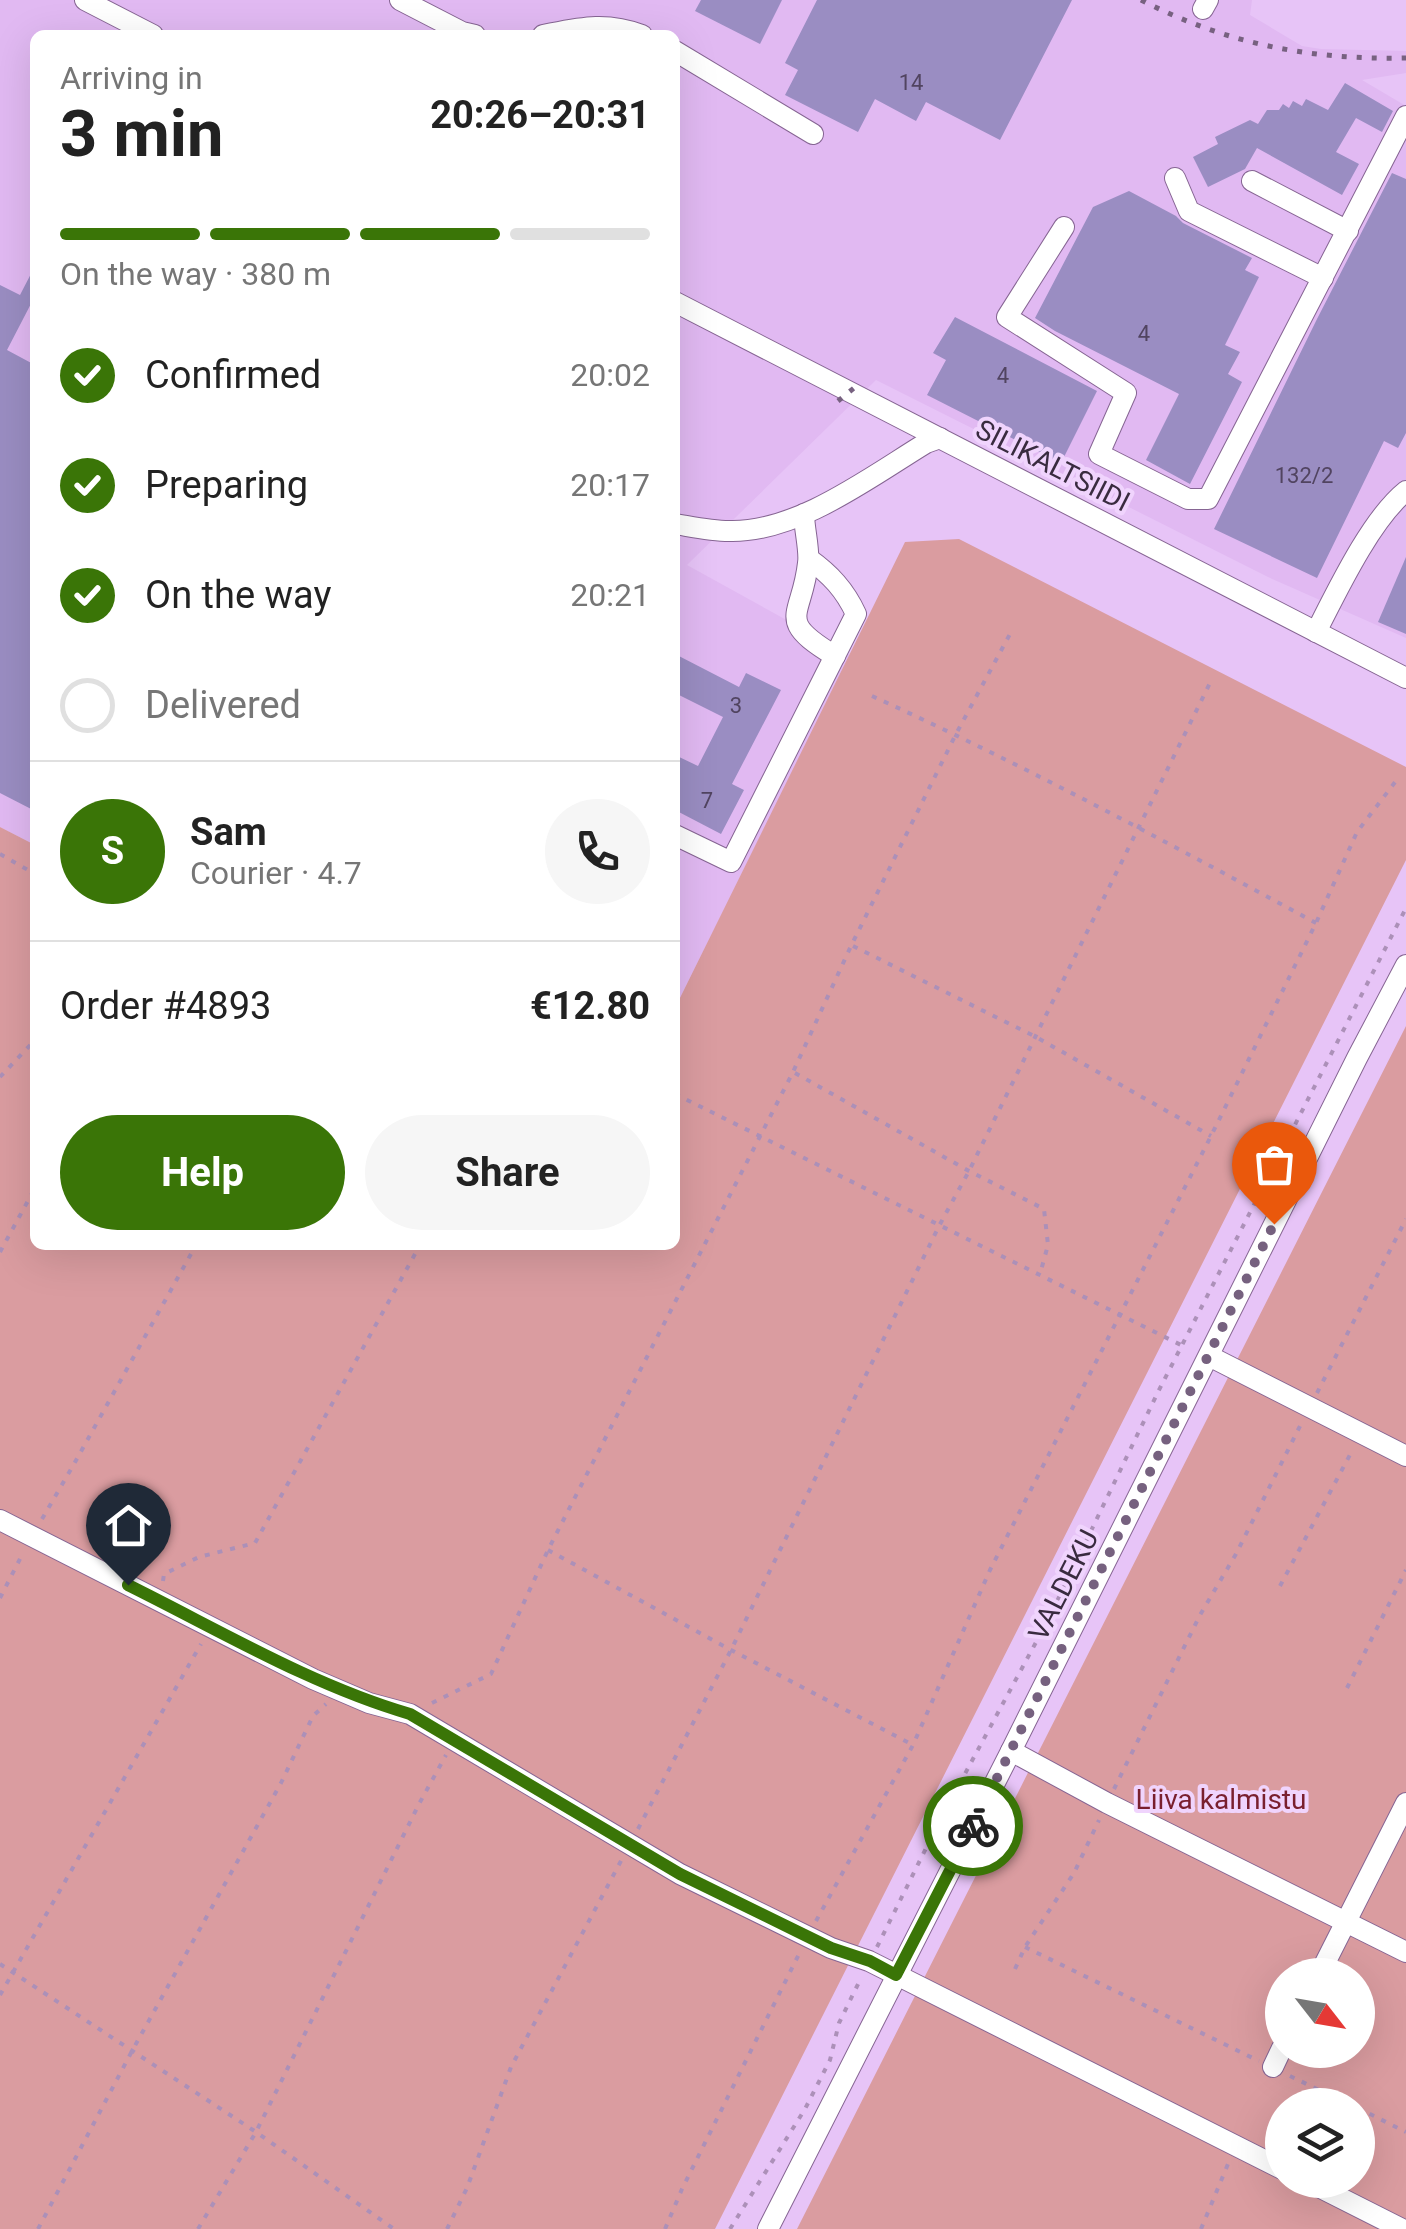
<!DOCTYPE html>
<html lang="en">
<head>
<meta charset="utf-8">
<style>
  :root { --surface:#fff; --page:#f6f6f6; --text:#222; --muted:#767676; --line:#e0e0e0; --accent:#3a7507 }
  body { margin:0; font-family:Roboto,sans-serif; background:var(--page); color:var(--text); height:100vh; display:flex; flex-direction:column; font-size:38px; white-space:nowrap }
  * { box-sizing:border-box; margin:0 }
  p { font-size:32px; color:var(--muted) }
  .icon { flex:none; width:55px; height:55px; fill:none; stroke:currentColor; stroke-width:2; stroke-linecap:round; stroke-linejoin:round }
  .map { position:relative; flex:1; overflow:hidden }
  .sheet { position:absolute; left:30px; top:30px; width:650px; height:1220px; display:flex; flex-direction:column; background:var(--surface); border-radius:15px; box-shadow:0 10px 40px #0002 }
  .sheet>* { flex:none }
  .needle { width:65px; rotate:121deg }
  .tools { position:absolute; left:1265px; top:1958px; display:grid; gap:20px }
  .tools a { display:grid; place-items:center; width:110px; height:110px; border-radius:50%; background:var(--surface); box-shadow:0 10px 40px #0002; font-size:50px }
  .pin { position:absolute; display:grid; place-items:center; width:85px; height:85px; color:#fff; margin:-102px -42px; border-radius:50% 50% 50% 0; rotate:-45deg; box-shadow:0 0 10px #0007 }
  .pin .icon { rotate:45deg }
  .courier { position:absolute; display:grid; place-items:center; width:100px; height:100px; margin:-50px; border:8px solid #3a7507; border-radius:50%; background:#fff; color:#222; box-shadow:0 2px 12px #0007 }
  .summary em { font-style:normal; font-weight:700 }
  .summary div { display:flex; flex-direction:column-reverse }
  .summary { display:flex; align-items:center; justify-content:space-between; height:170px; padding:0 30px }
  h1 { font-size:65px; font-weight:700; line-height:75px }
  .bar { display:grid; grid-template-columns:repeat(4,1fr); gap:15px 10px; align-content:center; height:120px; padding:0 30px }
  .bar i { height:12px; border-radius:8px; background:var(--line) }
  .bar .selected { background:var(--accent) }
  .bar p { grid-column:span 4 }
  .line { display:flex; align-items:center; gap:25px; padding:0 30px; border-top:2px solid var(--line) }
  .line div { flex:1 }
  .round { display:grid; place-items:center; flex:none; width:105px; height:105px; border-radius:52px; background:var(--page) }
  ol { padding:0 30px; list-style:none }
  li { display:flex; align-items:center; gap:30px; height:110px }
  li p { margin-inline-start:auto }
  li .icon { padding:10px; border-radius:50%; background:var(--accent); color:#fff; stroke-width:4 }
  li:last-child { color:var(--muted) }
  li i { width:55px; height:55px; border:5px solid var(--line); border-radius:50% }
  .button { display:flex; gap:20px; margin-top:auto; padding:20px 30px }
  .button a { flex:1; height:115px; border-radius:60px; background:var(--accent); color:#fff; font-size:40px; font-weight:700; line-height:115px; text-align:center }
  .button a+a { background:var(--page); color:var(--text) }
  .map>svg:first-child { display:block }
</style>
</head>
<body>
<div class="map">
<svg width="1406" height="2229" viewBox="0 0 1406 2229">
  <rect width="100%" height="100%" fill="#e7c4f7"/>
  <!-- built -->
  <polygon fill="#e1b9f2" points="0,0 1252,0 1250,15 1302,46 1321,49 1406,51 1406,73 1362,80 1406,106 1406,638 1268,577 876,380 687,565 850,655 675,1008 675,35 35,35 35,845 0,827"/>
  <!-- green -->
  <g fill="#da9ca0" fill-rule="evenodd">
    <polygon points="959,539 1406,767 1406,860 715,2229 0,2229 0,827 35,845 35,1245 675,1245 675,1008 905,542"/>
    <path d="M1406,1026v1203h-609zM1282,1975h76v75h-76zM1282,2105h76v75h-76z"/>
  </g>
  <!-- building -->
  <g fill="#9a8dc2">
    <polygon points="701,0 782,0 760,44 695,11"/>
    <polygon points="817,0 1072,0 1000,140 926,102 916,121 875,99 858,132 785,95 798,70 785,63"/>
    <polygon points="1345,83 1393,111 1382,132 1356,118 1336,152 1359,164 1342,195 1257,148 1245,169 1208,187 1193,157 1218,144 1215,137 1250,120 1258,124 1267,110 1279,110 1283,104 1289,108 1293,101 1302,106 1306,99 1328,110"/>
    <polygon points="1392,173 1406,179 1406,433 1398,448 1384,441 1317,578 1214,529 1317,319"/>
    <polygon points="1129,191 1176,216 1183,223 1252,258 1245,270 1259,277 1225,345 1240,352 1228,374 1242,382 1190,484 1146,460 1179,394 1055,331 1035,318 1093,207"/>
    <polygon points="35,266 35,296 7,350 35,365 35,811 0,793 0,285 20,295"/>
    <polygon points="955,317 1097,391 1061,463 927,395 946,360 933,353"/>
    <polygon points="1406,557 1406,634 1378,622"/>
    <polygon points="675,654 739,687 746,673 781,690 732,784 744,790 721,834 675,810 675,755 698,766 723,717 675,693"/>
  </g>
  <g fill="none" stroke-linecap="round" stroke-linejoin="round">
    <!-- minor casing -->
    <g stroke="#866593" stroke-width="22">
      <g id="minor">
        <polyline points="85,0 153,35"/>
        <polyline points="400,0 462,32 475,35"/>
        <polyline points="1203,9 1208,0"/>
        <path d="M543,35c36,-7 62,-14 99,0"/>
        <polyline points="675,51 813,134"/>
        <polyline points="1175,178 1189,211 1323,278"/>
        <polyline points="1252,181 1348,231"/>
        <polyline points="1064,227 1007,317 1126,393 1099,454 1188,499 1208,499 1406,116"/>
        <polyline points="675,302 1406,678"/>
        <path d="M804,514c0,14 6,37 4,49 -6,55 -34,56 27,93"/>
        <path d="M675,524c18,3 36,7 54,7 68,2 141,-54 197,-88l14,-5"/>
        <path d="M1316,632c21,-41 55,-113 90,-141"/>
        <path d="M675,835l56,27 125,-248c-11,-24 -26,-40 -47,-55"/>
        <polyline points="1209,1356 1406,1456"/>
        <polyline points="0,1520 313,1679 369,1703 410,1714 680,1874 831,1948 869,1961 1282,2169"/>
        <polyline points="1011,1751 1107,1803 1406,1952"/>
        <polyline points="1319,1975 1406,1803"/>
        <polyline points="1273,2067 1282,2048"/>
        <polyline points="1305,2180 1402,2229"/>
        <polyline points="768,2229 1011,1751 1357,1058 1406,965"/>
      </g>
    </g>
    <!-- path -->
    <g stroke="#ac90b8" stroke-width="4" stroke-dasharray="5 8" stroke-linecap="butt">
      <path d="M872,696c152,69 298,148 444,227"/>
      <polyline points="0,854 35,874"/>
      <polyline points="853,946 1036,1037 1211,1136"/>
      <polyline points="795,1073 969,1171 1044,1209 1048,1245 1040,1274"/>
      <polyline points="0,1077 35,1040"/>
      <polyline points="675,1094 1181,1345"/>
      <polyline points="0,1252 35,1188"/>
      <polyline points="1317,1393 1406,1219"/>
      <polyline points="42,1519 74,1464 196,1245"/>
      <polyline points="548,1550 731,1650 913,1745"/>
      <polyline points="163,1581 164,1574 199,1557 255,1543 420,1245"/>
      <polyline points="1280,1586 1352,1451"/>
      <polyline points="0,1598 23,1553"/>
      <polyline points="1347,1688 1406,1570"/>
      <polyline points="432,1703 491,1674 548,1550 793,1072 851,946 956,734 1010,634"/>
      <polyline points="1114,1789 1200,1615 1236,1554 1301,1424"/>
      <polyline points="638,1829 731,1650 939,1226 969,1171 1210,683"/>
      <polyline points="816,1921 913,1745 990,1570 1211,1136 1316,923 1357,832 1399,777"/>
      <polyline points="877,1947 940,1820 1048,1620 1158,1392 1406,908"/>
      <polyline points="1025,1947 1259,2061"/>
      <polyline points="0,1964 256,2132 394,2229"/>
      <polyline points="1015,1969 1025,1947 1074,1873 1099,1820"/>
      <polyline points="0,1995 201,1644"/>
      <polyline points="1290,2076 1350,2105"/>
      <polyline points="1358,2108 1406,2132"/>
      <polyline points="38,2229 132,2051 281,1783 313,1716 326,1704"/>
      <polyline points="198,2229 256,2132 419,1804 446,1755"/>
      <polyline points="447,2229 467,2188 511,2067 622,1859"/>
      <polyline points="665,2229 682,2189 800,1952"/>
      <polyline points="730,2229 805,2109 830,2060 839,2023 861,1978"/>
      <polyline points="1201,2229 1228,2164"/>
    </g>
    <!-- minor -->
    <use href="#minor" stroke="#fff" stroke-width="20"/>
    <!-- rail -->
    <g stroke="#776180" stroke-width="5" stroke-dasharray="5 10" stroke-linecap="butt">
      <path d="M1141,0c86,44 169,60 265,58"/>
      <polyline points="838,401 859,384"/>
    </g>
  </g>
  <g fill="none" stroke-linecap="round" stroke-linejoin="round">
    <!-- done -->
    <polyline stroke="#76617f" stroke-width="10" stroke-dasharray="0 18" points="973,1826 1274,1224"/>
    <!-- route -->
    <path stroke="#3a7507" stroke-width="12" d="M128,1585c93,46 183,100 282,129l270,160 151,74 39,13 26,14 77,-149"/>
  </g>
  <g text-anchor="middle" stroke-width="8" stroke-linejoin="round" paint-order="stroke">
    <!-- number labels -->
    <g font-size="22" fill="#514460">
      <text x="911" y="90">14</text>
      <text x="1144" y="341">4</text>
      <text x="1003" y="383">4</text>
      <text x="1304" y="483">132/2</text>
      <text x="736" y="713">3</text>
      <text x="707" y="808">7</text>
    </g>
    <!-- street labels -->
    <g font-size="28" fill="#392b3f" stroke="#f0d4fd">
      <text transform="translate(1053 465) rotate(27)" y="10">SILIKALTSIIDI</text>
      <text transform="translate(1063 1585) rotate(-63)" y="10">VALDEKU</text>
    </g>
    <!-- park labels -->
    <g font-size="28" fill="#791f2e" stroke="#f0d4fd">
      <text x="1221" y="1809">Liiva kalmistu</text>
    </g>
  </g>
</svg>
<div class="tools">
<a><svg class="needle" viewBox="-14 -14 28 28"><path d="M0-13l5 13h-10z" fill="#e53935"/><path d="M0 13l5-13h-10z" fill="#767676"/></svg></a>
<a><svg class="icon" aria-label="layers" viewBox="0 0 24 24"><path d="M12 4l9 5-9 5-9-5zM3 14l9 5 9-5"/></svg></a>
</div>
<div class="pin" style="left:1274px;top:1224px;background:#ea580c"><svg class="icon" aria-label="bag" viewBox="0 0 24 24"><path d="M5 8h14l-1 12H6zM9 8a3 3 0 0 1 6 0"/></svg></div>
<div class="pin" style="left:128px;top:1585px;background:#1f2937"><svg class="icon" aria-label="home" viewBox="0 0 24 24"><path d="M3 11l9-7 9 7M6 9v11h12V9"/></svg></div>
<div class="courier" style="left:973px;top:1826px"><svg class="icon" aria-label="bike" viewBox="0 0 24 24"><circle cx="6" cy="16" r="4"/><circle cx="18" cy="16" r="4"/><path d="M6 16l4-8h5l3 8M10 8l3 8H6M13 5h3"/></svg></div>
<section class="sheet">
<div class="summary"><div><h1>3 min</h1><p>Arriving in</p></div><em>20:26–20:31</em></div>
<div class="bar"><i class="selected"></i><i class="selected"></i><i class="selected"></i><i></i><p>On the way · 380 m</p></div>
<ol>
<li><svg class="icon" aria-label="check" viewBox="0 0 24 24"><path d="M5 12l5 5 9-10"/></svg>Confirmed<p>20:02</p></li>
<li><svg class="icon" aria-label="check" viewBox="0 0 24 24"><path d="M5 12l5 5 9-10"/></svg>Preparing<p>20:17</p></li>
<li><svg class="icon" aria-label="check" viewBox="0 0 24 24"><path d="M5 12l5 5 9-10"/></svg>On the way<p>20:21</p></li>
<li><i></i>Delivered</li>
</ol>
<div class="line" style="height:180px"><b class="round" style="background:var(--accent);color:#fff">S</b><div><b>Sam</b><p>Courier · 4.7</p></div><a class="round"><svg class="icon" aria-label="phone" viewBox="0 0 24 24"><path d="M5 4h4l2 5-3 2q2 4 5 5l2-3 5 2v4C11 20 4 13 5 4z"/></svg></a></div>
<div class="line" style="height:130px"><div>Order #4893</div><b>€12.80</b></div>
<div class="button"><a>Help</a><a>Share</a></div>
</section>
</div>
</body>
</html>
